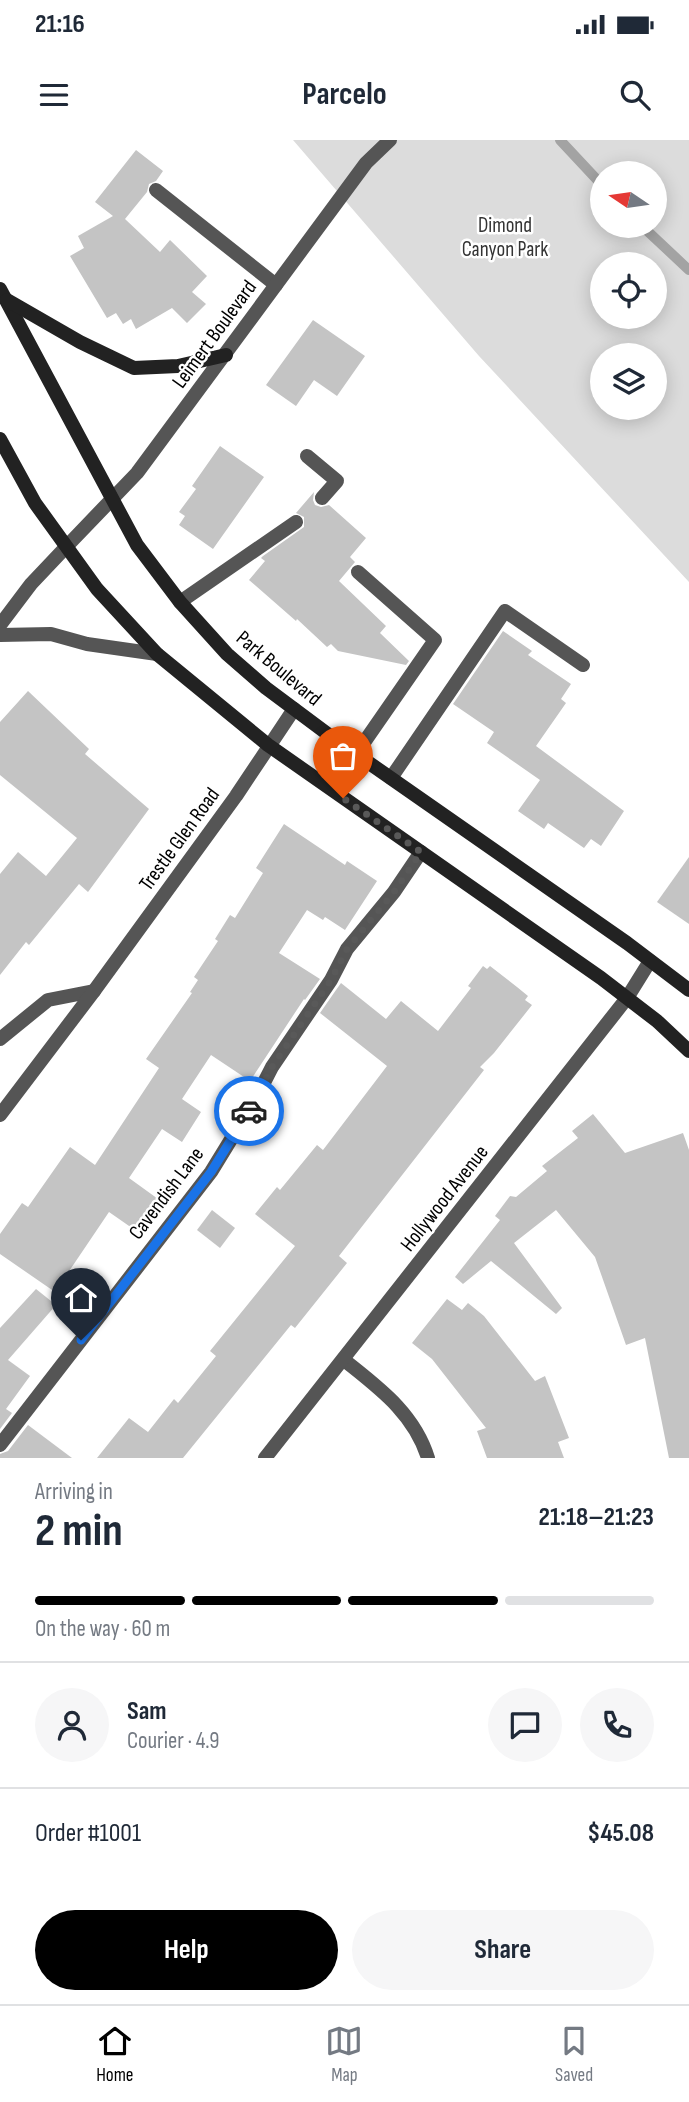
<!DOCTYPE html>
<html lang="en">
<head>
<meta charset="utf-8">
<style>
  :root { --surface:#fff; --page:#f6f6f7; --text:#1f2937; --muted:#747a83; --line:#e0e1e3; --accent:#000 }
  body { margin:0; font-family:"Sofia Sans Condensed",sans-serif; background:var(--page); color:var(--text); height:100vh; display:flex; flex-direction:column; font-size:26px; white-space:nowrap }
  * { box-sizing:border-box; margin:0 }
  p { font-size:23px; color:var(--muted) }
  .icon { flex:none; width:38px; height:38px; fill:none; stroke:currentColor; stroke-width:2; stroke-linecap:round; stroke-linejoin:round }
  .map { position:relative; height:1318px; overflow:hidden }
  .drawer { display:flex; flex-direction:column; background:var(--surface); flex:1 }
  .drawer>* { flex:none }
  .needle { width:46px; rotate:283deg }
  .buttons { position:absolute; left:590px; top:21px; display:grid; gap:14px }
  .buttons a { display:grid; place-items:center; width:77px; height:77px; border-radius:50%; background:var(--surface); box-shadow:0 4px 18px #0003; font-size:35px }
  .pin { position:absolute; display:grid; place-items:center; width:60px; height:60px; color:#fff; margin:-72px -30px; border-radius:50% 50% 50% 0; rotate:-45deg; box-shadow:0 0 7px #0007 }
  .pin .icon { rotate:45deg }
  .courier { position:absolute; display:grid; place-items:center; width:70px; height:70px; margin:-35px; border:5px solid #1a73e8; border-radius:50%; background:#fff; color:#222; box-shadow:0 2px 9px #0007 }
  .summary em { font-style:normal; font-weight:700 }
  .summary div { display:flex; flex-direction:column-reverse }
  .summary { display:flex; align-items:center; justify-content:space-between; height:119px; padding:0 35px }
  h1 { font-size:46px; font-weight:700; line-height:52px }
  .bar { display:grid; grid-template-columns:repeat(4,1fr); gap:10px 7px; align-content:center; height:84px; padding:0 35px }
  .bar i { height:9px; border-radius:5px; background:var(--line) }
  .bar .selected { background:var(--accent) }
  .bar p { grid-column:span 4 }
  .line { display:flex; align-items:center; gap:18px; padding:0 35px; border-top:2px solid var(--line) }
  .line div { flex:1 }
  .round { display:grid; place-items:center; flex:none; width:74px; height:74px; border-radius:37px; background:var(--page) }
  .cta { display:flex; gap:14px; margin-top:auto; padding:14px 35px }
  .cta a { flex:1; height:80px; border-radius:42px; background:var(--accent); color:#fff; font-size:28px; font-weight:700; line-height:80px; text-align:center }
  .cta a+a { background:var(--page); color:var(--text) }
  .status { display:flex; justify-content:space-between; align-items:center; height:49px; padding:0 35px; background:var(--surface); direction:ltr }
  .status svg { height:19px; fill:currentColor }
  header { display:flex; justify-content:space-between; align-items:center; height:91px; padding:0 35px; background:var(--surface); font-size:32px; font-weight:700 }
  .menu { display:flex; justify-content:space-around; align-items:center; height:98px; border-top:2px solid var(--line); background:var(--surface); font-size:19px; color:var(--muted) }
  .menu a { display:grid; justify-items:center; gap:4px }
  .menu .selected { color:var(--accent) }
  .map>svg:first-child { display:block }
</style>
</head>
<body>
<div class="status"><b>21:16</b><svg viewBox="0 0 49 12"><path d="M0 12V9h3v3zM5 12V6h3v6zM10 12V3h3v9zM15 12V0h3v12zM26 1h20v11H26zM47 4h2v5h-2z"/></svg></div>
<header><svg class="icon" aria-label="menu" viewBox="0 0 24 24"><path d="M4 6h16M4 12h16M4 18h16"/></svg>Parcelo<svg class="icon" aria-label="search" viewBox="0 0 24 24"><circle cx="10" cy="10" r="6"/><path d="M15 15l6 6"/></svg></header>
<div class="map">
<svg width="689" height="1318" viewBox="0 0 689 1318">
  <rect width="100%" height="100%" fill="#fff"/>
  <!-- green -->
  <path fill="#dcdcdc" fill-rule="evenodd" d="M293,0h396v442l-210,-226zM602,33h52v53h-52zM602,124h52v53h-52zM602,215h52v53h-52z"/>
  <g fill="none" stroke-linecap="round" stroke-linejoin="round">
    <!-- stream -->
    <g stroke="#a3a3a3" stroke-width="10">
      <polyline points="560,0 602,45"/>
      <polyline points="642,86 689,130"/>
    </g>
  </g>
  <!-- building -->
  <g fill="#c4c4c4">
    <polygon points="136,10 163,31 156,41 149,44 147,52 125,79 160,112 170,100 207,136 192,152 206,164 187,183 172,168 136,189 131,179 123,184 116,173 107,178 70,116 84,108 78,96 113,76 95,62"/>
    <polygon points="313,180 365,216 337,256 314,240 296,266 266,245"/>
    <polygon points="220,306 264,337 213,409 179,385 185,376 179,372 196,349 192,346"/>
    <polygon points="314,352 313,360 315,365 321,367 329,365 366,398 350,417 355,422 339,441 386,486 380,493 409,521 406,525 338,511 331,504 327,507 297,479 296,481 249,440 265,421 261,418 263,416 304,387 304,377 296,373"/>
    <polygon points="503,491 532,511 528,515 571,544 561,559 566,563 536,606 624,671 601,706 591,699 584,708 548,683 544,689 518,671 540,640 487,603 494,592 453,564"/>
    <polygon points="28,551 89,609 85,614 149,669 88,752 79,744 29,805 26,802 0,835 0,734 18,712 46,736 77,698 0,635 0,582"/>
    <polygon points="284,684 345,725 347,721 377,741 345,790 325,777 323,780 307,770 279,813 320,839 305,860 304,859 250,941 211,915 182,959 201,972 182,1002 162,989 129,1038 165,1064 142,1095 109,1072 55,1152 0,1114 0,1094 22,1063 28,1067 70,1007 95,1025 159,928 146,919 192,853 190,852 198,840 194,837 218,801 215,799 230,775 235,778 263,733 256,728"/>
    <polygon points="689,717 689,784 657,762"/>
    <polygon points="483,826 487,829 490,826 517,847 528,856 525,860 532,865 494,913 480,927 484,930 339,1116 347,1123 295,1188 291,1185 183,1318 97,1318 129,1278 148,1292 174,1259 178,1263 216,1216 210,1211 295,1106 255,1074 277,1047 280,1050 317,1005 323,1010 387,926 320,873 336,850 341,843 386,879 401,861 438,891 471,848 468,846"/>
    <polygon points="593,974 625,1013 683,993 689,1010 689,1318 669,1318 645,1198 626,1205 595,1117 556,1070 514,1103 562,1168 556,1174 491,1121 463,1144 455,1137 500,1080 495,1076 510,1056 516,1057 547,1031 542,1026 578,998 572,991"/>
    <polygon points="212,1070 235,1088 220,1108 197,1090"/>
    <polygon points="36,1149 56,1165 8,1220 30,1236 6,1269 12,1273 0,1289 0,1188"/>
    <polygon points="447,1159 462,1170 468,1163 484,1176 535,1241 545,1236 569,1298 558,1302 564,1318 487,1318 477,1291 486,1288 432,1219 412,1203"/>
    <polygon points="28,1285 72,1318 0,1318 0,1314 8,1311"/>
  </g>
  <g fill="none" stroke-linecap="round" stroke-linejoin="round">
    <!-- service -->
    <g stroke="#555" stroke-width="14">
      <polyline points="156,50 276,145"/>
      <polyline points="307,316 337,341 322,358"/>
      <polyline points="180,462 296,382"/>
      <polyline points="356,614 435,500 358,432"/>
      <polyline points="391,638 505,471 583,525"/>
      <polyline points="0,1305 211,1032 254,962 272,927 331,840 347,809 394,752 421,712"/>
    </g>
    <!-- minor -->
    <g stroke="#555" stroke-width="14">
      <polyline points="0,485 31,444 66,407"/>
      <polyline points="0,495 51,494 87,504 157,514"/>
      <polyline points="0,899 48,860 94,851"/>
      <polyline points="0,975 94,851 236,656 294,569"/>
      <path d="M344,1220c35,28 70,53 84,98"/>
      <polyline points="265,1318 627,858 650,821"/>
    </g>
    <!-- tertiary -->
    <polyline stroke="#555" stroke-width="14" points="66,407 137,333 366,23 390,0"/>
    <!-- secondary -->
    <g stroke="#222" stroke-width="14">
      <polyline points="0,149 137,405 180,462 227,514 266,548 329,595 627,803 689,850"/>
      <polyline points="7,160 80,202 134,228 178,226 226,215"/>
      <polyline points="0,299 35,363 97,449 157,514 268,605 601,838 657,881 689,911"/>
    </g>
  </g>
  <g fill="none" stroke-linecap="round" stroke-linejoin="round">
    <!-- done -->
    <polyline stroke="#595959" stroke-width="7" stroke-dasharray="0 12.6" points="249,971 272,927 331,840 347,809 394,752 421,712 343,658"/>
    <!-- route -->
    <polyline stroke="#1a73e8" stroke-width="9" points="81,1200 211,1032 249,971"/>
  </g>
  <g text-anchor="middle" stroke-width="5" stroke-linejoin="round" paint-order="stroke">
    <!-- park labels -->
    <g font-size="21" fill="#333" stroke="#fff">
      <text x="505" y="92">Dimond<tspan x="505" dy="24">Canyon Park</tspan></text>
    </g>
    <!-- street labels -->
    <g font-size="21" fill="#000" stroke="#fff">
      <text transform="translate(214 194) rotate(-54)" y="7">Leimert Boulevard</text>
      <text transform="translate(279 528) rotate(40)" y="7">Park Boulevard</text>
      <text transform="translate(179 699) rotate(-54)" y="7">Trestle Glen Road</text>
      <text transform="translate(166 1053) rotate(-53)" y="7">Cavendish Lane</text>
      <text transform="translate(444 1058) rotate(-52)" y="7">Hollywood Avenue</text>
    </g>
  </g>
</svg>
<div class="buttons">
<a><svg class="needle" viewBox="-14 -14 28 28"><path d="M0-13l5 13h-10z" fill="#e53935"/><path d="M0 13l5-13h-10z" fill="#747a83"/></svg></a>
<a><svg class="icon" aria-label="locate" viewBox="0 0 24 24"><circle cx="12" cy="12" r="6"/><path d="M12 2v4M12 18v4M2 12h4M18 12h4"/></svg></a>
<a><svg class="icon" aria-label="layers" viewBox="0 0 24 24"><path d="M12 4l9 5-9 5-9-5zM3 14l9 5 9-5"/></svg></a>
</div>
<div class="pin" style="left:343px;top:658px;background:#ea580c"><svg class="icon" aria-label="bag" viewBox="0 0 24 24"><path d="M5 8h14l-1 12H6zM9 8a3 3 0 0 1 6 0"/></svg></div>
<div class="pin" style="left:81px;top:1200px;background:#1f2937"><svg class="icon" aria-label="home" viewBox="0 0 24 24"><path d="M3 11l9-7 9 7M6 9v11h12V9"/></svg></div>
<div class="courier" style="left:249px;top:971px"><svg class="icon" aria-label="car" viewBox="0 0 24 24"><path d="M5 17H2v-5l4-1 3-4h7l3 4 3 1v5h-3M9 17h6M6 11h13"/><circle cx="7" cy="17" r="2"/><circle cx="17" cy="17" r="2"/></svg></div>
</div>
<section class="drawer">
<div class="summary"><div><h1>2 min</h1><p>Arriving in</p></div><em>21:18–21:23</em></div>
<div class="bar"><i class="selected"></i><i class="selected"></i><i class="selected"></i><i></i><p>On the way · 60 m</p></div>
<div class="line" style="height:126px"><a class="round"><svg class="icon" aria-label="person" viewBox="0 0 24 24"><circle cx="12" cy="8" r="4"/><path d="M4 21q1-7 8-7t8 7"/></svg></a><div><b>Sam</b><p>Courier · 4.9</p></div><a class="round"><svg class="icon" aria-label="chat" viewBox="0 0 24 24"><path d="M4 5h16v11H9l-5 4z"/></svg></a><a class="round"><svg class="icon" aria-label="phone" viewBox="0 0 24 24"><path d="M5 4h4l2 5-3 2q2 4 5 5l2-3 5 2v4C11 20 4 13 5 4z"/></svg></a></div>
<div class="line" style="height:91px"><div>Order #1001</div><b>$45.08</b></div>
<div class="cta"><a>Help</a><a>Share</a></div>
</section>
<nav class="menu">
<a class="selected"><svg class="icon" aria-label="home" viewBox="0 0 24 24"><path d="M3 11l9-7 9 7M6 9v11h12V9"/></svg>Home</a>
<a><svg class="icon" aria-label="map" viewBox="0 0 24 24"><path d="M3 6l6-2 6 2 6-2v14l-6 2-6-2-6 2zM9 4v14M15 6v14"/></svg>Map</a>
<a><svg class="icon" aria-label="saved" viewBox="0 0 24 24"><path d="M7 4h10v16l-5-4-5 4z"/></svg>Saved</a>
</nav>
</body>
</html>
